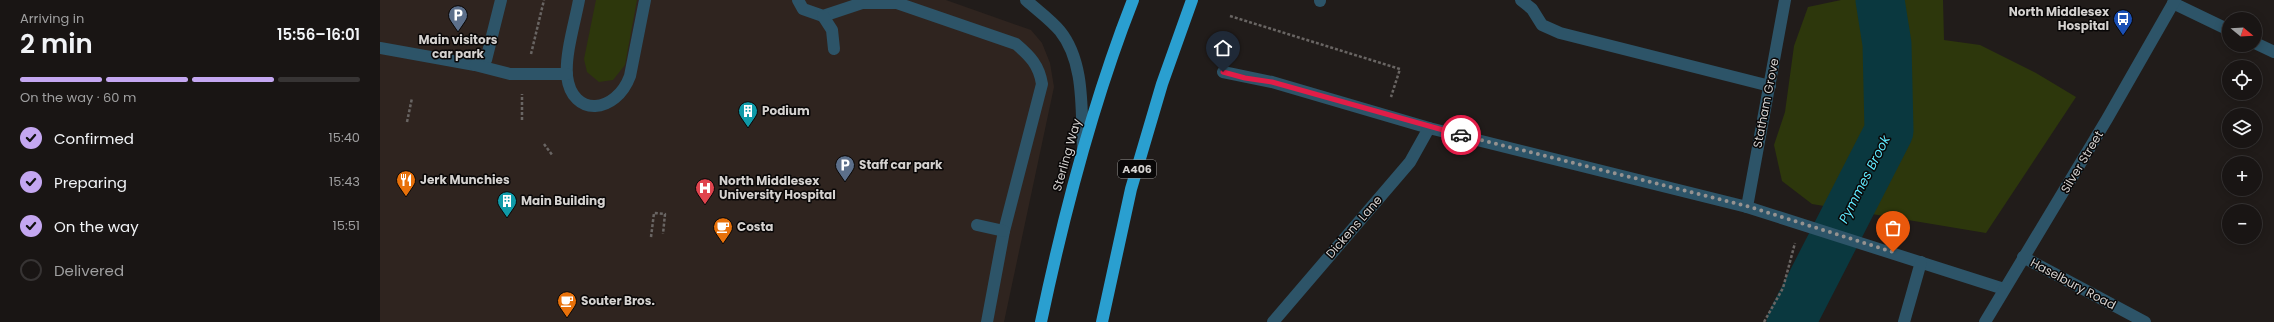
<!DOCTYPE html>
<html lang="en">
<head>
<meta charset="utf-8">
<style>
  :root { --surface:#191514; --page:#221e1d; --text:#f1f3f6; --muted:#9f9fa0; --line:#373434; --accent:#c4a7f1 }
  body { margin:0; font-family:Poppins,sans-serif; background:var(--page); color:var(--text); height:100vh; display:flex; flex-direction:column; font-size:15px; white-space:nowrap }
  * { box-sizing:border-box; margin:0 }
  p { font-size:13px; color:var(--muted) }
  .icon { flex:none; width:22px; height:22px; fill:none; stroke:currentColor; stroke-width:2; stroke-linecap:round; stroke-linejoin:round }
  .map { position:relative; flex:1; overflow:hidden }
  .details { display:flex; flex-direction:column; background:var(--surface); width:380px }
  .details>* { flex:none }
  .needle { width:26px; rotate:108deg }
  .fabs { position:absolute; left:1842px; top:12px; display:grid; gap:8px }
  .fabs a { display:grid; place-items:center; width:40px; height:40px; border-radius:50%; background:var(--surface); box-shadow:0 2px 10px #0003,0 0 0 1px var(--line); font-size:20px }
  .pin { position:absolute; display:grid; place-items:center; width:34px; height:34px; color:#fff; margin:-41px -17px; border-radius:50% 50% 50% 0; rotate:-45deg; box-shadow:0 0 4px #0007 }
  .pin .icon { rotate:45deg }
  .courier { position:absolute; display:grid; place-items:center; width:40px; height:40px; margin:-20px; border:3px solid #e11d48; border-radius:50%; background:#fff; color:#222; box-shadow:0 1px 5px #0007 }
  .summary em { font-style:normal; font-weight:600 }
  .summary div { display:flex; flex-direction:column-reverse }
  .summary { display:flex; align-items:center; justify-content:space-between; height:68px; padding:0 20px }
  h1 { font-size:26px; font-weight:600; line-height:30px }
  .bar { display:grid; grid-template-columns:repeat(4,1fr); gap:6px 4px; align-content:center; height:48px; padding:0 20px }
  .bar i { height:5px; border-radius:3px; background:var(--line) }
  .bar .current { background:var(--accent) }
  .bar p { grid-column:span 4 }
  ol { padding:0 20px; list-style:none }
  li { display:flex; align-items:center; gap:12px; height:44px }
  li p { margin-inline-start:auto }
  li .icon { padding:4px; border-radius:50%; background:var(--accent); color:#111; stroke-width:4 }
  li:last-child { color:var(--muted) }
  li i { width:22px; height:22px; border:2px solid var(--line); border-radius:50% }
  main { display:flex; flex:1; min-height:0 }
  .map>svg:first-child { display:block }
</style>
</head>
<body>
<main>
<section class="details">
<div class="summary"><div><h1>2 min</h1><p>Arriving in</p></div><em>15:56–16:01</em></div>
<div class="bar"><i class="current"></i><i class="current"></i><i class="current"></i><i></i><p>On the way · 60 m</p></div>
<ol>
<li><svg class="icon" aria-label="check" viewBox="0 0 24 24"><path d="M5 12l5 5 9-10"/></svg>Confirmed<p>15:40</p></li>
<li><svg class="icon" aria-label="check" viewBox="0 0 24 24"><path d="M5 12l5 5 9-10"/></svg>Preparing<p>15:43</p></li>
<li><svg class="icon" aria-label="check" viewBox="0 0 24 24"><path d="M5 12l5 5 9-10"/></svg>On the way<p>15:51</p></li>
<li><i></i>Delivered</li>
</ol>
</section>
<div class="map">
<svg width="1894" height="322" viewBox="0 0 1894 322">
  <rect width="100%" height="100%" fill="#211c1a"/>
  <!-- built -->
  <polygon fill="#2f241f" points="0,0 566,0 651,30 662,43 670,63 674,87 624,322 0,322"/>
  <!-- green -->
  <g fill="#2d370c">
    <polygon points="216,0 257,0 245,65 233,80 219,82 207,72 204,59"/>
    <polygon points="1461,0 1563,0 1564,40 1600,45 1656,73 1696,97 1606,233 1432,204 1402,181 1394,145 1405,112 1414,46 1428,7"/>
  </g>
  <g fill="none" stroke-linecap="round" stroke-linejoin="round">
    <!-- river -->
    <polyline stroke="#0a383f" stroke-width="49" points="1411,322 1509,131 1507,44 1500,0"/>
    <!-- path -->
    <g stroke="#696563" stroke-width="2.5" stroke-dasharray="3 2" stroke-linecap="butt">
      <polyline points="850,16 1020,69 1011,97"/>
      <polyline points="151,54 164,0"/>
      <polyline points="142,120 142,94"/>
      <polyline points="27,122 32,98"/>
      <polyline points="164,144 173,156"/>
      <polyline points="271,237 274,213 285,214 283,234"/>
      <polyline points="1384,322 1403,288 1415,243"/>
    </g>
    <!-- minor -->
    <g stroke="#2d5468" stroke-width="12">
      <path d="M199,0c-4,22 -14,54 -12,76 5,42 49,38 63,0l15,-76"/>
      <path d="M418,0l5,9 20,7 39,-13h35l119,41c14,12 23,21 26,40l-38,147 -17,91"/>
      <path d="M646,0c11,10 25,20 34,31 25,31 21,79 23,116"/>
      <polyline points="1141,0 1152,9 1162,25 1180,33 1390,86"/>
      <polyline points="940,1 940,0"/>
      <polyline points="1793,3 1849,30"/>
      <polyline points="443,16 452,30 454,49"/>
      <polyline points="1875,43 1894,52"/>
      <polyline points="0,48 95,65 106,60 121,0"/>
      <polyline points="95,65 130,74 187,74"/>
      <polyline points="843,72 892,82 1049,128 1367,207 1624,289"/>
      <polyline points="1367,207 1405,0"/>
      <polyline points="597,225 624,231"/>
      <polyline points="1643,257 1765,322"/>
      <polyline points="893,322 1030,162 1049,128"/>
      <polyline points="1524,322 1541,262"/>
      <polyline points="1605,322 1727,119 1795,0"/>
    </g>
    <!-- highway -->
    <g stroke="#2a9fd0" stroke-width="12">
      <path d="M661,322c23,-109 51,-218 92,-322"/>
      <polyline points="722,322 751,189 782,84 812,0"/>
    </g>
  </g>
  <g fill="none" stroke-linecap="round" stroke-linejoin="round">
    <!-- done -->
    <polyline stroke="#959290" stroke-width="4" stroke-dasharray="0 7.2" points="1081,135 1367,206 1513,252"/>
    <!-- route -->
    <polyline stroke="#e11d48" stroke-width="5" points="843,72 865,78 892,82 1081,135"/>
  </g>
  <!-- icons -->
  <defs>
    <g id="parking-pin" transform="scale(1)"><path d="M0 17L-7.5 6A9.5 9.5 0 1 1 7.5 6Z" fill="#5c6f8a" stroke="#090707"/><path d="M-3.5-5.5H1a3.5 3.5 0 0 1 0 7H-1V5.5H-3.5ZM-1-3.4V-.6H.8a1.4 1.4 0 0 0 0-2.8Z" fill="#fff"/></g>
    <g id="bus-pin" transform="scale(1)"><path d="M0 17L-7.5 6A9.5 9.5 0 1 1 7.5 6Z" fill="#1a4fb4" stroke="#090707"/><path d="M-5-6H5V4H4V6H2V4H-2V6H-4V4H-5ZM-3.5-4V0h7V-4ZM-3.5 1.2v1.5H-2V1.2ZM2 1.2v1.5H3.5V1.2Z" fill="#fff"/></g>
    <g id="building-pin" transform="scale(1)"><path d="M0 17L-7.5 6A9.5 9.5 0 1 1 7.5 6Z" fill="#0f9aa8" stroke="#090707"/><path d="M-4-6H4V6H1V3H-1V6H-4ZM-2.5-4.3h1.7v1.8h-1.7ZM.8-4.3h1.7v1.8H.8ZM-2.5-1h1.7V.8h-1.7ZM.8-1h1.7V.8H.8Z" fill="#fff"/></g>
    <g id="restaurant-pin" transform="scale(1)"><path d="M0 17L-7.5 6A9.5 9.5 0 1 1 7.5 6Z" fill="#e8710a" stroke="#090707"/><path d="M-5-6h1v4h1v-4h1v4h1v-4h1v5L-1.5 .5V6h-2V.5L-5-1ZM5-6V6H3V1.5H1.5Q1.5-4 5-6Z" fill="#fff"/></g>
    <g id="hospital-pin" transform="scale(1)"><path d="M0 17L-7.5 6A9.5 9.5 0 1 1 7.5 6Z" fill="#e0444e" stroke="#090707"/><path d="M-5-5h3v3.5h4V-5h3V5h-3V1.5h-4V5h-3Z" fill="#fff"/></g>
    <g id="cafe-pin" transform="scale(1)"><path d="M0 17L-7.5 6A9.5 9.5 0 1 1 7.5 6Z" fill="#e8710a" stroke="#090707"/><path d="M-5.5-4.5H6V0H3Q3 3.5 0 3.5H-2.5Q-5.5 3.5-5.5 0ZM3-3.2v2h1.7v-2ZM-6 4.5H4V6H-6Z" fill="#fff"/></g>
  </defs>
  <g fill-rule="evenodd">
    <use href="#parking-pin" x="78" y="15"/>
    <use href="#bus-pin" x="1743" y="19"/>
    <use href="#building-pin" x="368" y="111"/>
    <use href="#parking-pin" x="465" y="165"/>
    <use href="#restaurant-pin" x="26" y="180"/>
    <use href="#hospital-pin" x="325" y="188"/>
    <use href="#building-pin" x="127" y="201"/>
    <use href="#cafe-pin" x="343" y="227"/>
    <use href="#cafe-pin" x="187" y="301"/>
  </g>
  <g text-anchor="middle" stroke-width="3" stroke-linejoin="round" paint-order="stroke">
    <!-- shield labels -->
    <rect fill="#090707" stroke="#979493" stroke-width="1" x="738" y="160" width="38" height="18" rx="3"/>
    <g font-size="11" font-weight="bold" fill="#d4d1cf">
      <text x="757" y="173">A406</text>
    </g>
    <!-- poi labels -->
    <g font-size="12" font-weight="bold" fill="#d4d1cf" stroke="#090707" text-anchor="start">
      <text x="1729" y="16" text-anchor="end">North Middlesex<tspan x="1729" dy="14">Hospital</tspan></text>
      <text x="78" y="44" text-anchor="middle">Main visitors<tspan x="78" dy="14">car park</tspan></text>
      <text x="382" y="115">Podium</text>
      <text x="479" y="169">Staff car park</text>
      <text x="40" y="184">Jerk Munchies</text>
      <text x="339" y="185">North Middlesex<tspan x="339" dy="14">University Hospital</tspan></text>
      <text x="141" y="205">Main Building</text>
      <text x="357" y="231">Costa</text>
      <text x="201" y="305">Souter Bros.</text>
    </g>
    <!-- street labels -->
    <g font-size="12" fill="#d4d1cf" stroke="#090707">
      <text transform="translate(1386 103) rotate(-79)" y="4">Statham Grove</text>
      <text transform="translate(687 155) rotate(-74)" y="4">Sterling Way</text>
      <text transform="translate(1702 162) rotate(-59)" y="4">Silver Street</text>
      <text transform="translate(974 227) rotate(-49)" y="4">Dickens Lane</text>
      <text transform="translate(1693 284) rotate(28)" y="4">Haselbury Road</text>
    </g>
    <!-- water labels -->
    <g font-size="13" font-style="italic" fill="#5feaff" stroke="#090707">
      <text transform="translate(1484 179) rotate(-63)" y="5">Pymmes Brook</text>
    </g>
  </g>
</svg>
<div class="fabs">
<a><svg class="needle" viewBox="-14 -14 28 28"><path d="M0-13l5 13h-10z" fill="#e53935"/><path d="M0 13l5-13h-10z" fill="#9f9fa0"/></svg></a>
<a><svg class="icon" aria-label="locate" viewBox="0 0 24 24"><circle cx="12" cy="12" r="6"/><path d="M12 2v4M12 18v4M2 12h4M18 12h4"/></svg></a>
<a><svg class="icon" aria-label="layers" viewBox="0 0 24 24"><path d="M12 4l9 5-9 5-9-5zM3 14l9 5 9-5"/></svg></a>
<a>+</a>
<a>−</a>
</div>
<div class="pin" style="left:1513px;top:252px;background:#ea580c"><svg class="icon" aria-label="bag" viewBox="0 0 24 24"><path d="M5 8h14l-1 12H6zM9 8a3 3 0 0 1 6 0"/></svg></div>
<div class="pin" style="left:843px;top:72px;background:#1f2937"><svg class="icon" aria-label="home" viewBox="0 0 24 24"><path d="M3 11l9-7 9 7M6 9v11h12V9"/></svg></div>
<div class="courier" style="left:1081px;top:135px"><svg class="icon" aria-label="car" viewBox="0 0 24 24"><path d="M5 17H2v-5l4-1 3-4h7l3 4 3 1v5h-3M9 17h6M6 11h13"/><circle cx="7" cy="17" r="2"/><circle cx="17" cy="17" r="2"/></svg></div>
</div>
</main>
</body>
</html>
